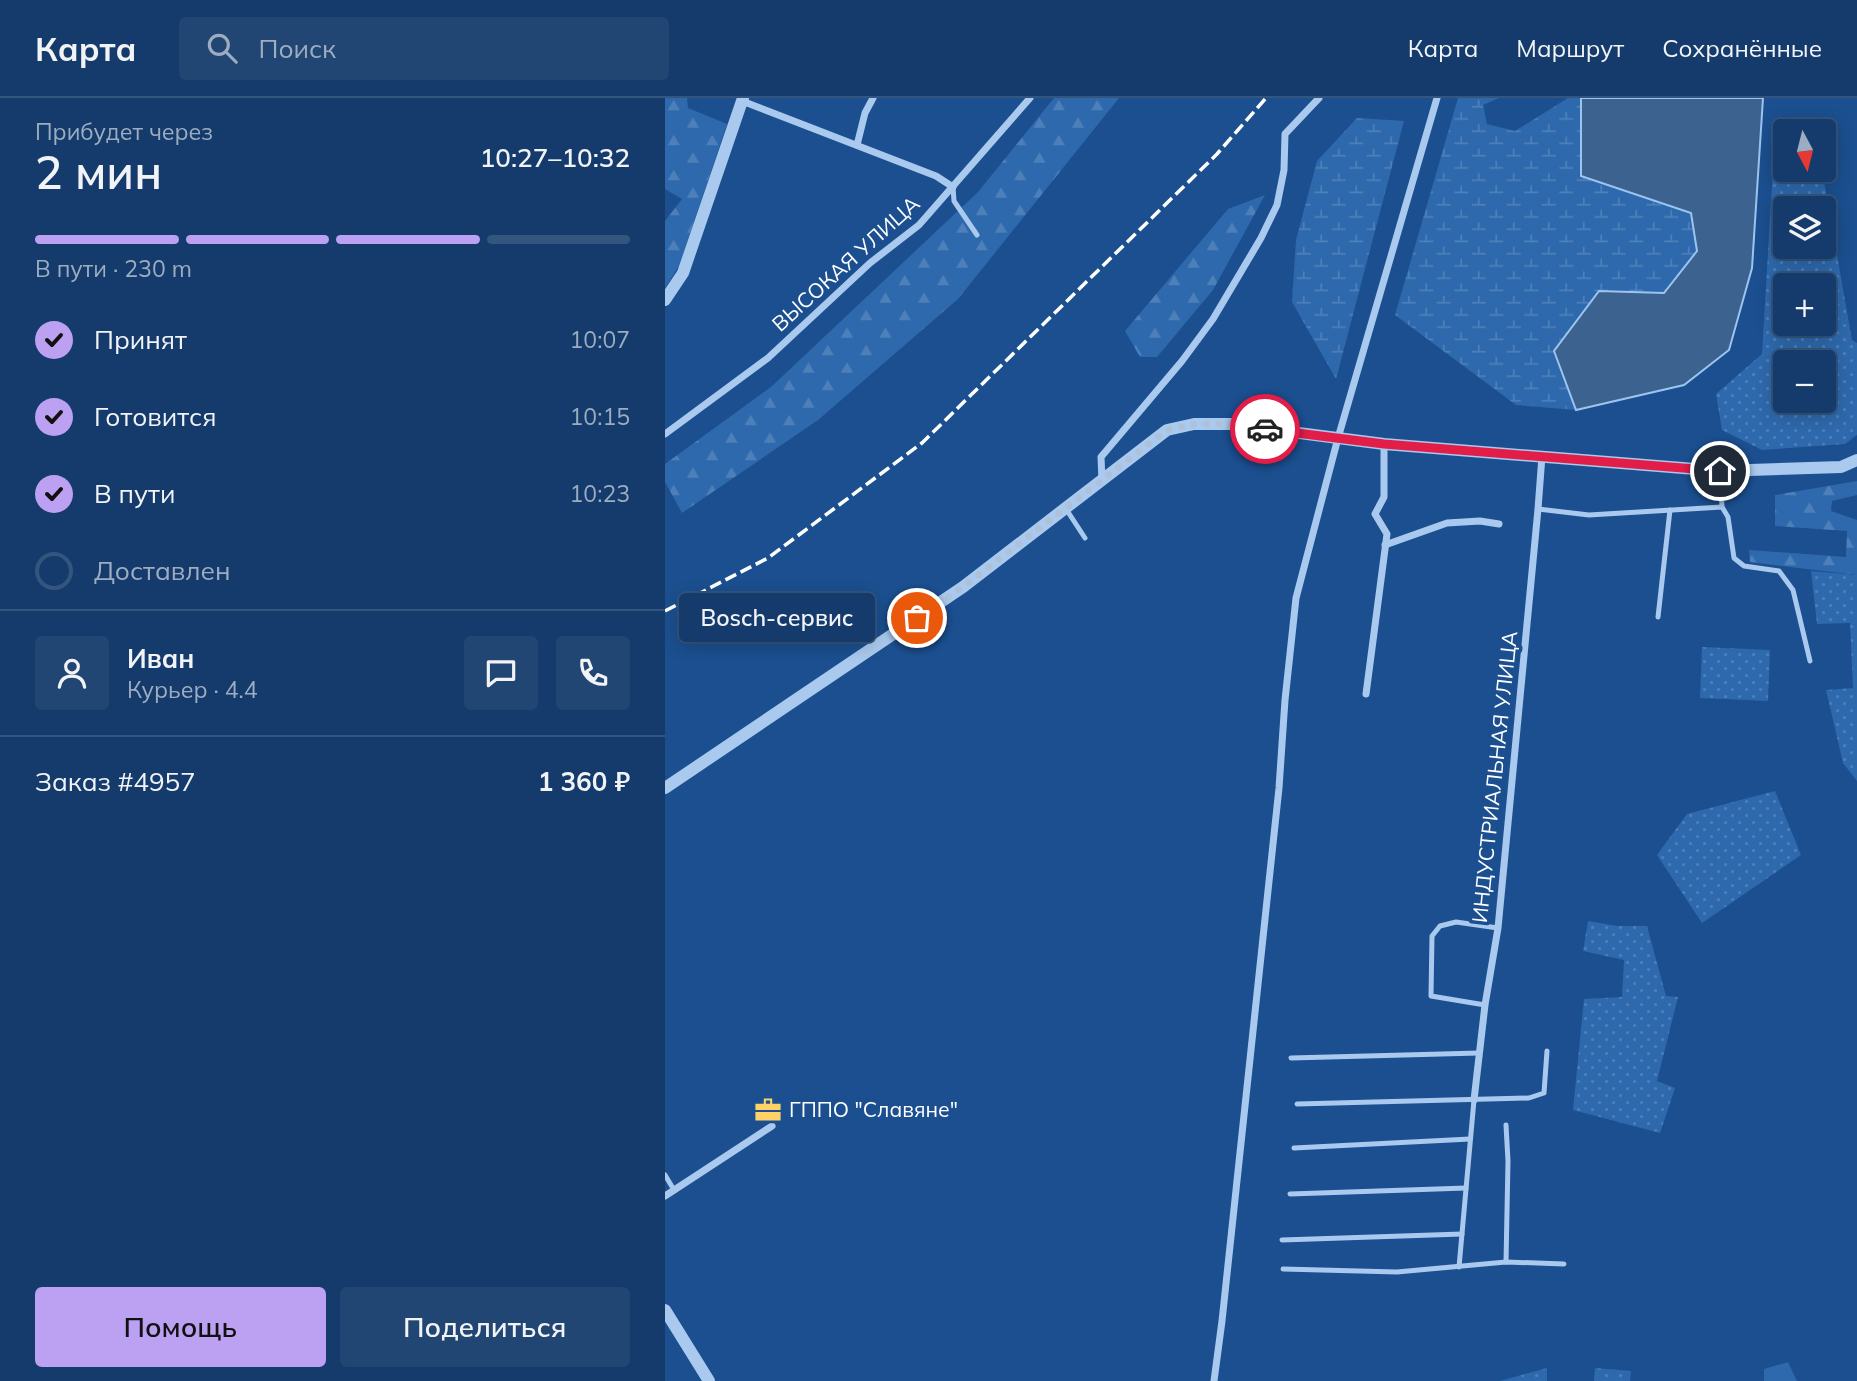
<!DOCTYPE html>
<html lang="ru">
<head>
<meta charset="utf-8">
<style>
  :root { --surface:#143b6b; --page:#214673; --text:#f1f3f6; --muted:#9dadc1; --line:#33557e; --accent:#bca0f2 }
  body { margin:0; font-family:Mulish,sans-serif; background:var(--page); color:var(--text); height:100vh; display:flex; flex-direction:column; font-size:26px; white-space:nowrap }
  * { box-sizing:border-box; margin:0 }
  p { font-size:23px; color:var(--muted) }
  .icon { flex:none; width:38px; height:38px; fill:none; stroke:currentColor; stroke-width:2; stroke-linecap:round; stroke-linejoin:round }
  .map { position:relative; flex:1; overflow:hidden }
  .panel { display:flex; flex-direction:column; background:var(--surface); width:665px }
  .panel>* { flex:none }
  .needle { width:46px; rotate:173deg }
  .fabs { position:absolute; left:1108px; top:21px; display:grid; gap:14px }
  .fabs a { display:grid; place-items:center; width:63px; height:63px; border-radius:7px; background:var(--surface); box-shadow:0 4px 18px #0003,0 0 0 2px var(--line); font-size:35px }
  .pin { position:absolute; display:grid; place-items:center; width:60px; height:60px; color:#fff; margin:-30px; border:4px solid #fff; border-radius:50%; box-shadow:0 2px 7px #0007 }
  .courier { position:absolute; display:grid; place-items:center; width:70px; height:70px; margin:-35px; border:5px solid #e11d48; border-radius:50%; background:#fff; color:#222; box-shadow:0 2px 9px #0007 }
  .bubble { position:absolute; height:49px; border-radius:7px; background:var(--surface); box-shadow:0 4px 18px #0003,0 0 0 2px var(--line); font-size:23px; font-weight:600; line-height:49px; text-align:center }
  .summary em { font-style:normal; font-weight:600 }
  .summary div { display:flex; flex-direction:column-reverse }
  .summary { display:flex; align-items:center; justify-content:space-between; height:119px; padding:0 35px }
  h1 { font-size:46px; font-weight:600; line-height:52px }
  .bar { display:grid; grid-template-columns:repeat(4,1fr); gap:10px 7px; align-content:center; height:84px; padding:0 35px }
  .bar i { height:9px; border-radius:5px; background:var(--line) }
  .bar .selected { background:var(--accent) }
  .bar p { grid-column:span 4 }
  .line { display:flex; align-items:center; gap:18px; padding:0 35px; border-top:2px solid var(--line) }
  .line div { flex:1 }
  .round { display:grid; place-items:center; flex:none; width:74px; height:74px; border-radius:7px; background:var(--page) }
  ol { padding:0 35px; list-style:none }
  li { display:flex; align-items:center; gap:21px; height:77px }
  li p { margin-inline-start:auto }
  li .icon { padding:7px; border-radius:50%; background:var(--accent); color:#111; stroke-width:4 }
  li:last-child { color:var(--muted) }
  li i { width:38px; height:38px; border:4px solid var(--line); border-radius:50% }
  .action { display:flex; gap:14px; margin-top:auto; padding:14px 35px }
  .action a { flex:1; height:80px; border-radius:7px; background:var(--accent); color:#111; font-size:28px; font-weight:600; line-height:80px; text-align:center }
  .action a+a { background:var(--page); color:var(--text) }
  header { display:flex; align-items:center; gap:42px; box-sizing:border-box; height:98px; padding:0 35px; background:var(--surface); border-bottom:2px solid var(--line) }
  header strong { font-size:33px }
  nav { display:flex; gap:38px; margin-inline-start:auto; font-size:24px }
  .search { width:490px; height:63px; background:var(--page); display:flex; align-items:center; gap:18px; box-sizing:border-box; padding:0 24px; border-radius:7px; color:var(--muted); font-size:26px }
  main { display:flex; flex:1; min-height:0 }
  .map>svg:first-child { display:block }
</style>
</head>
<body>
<header>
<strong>Карта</strong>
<div class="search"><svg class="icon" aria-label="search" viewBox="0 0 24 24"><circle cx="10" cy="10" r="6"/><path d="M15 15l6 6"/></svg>Поиск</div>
<nav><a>Карта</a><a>Маршрут</a><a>Сохранённые</a></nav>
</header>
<main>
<section class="panel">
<div class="summary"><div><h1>2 мин</h1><p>Прибудет через</p></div><em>10:27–10:32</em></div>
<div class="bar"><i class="selected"></i><i class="selected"></i><i class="selected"></i><i></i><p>В пути · 230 m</p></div>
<ol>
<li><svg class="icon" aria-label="check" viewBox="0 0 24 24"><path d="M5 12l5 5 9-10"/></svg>Принят<p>10:07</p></li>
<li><svg class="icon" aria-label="check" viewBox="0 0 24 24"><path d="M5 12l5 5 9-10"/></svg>Готовится<p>10:15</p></li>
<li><svg class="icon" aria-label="check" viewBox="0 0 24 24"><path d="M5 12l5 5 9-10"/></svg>В пути<p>10:23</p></li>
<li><i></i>Доставлен</li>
</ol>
<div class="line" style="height:126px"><a class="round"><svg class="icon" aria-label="person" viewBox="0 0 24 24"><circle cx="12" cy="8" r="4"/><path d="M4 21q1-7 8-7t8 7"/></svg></a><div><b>Иван</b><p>Курьер · 4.4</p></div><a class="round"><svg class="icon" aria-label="chat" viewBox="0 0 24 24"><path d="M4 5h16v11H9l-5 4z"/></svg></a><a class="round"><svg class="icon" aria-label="phone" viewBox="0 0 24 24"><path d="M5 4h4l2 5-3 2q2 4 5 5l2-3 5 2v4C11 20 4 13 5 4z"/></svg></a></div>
<div class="line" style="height:91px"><div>Заказ #4957</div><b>1 360 ₽</b></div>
<div class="action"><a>Помощь</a><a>Поделиться</a></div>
</section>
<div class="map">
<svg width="1192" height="1283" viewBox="0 0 1192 1283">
  <defs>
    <pattern id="forest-firs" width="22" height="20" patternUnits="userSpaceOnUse" patternTransform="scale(1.75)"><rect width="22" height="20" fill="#2e69ad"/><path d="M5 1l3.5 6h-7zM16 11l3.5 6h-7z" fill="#4d80b9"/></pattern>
    <pattern id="wetland-marsh" width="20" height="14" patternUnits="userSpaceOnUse" patternTransform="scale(1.75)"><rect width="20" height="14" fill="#2e69ad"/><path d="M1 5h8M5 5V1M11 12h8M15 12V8" fill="none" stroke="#4d80b9"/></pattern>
    <pattern id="garden-dots" width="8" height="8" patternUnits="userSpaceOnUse" patternTransform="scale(1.75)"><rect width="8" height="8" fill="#2e69ad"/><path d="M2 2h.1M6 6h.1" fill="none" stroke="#4d80b9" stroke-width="1.8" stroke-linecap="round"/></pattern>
  </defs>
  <rect width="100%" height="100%" fill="#1b4f8f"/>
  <!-- grass -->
  <polygon fill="#2e69ad" points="1123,1264 1132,1283 1099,1283 1099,1271"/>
  <!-- forest -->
  <g fill="url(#forest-firs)">
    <polygon points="0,0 22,0 23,10 62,26 14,168 0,190 0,123 17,101 0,91"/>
    <polygon points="389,0 454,0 293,201 153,322 17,415 0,384 0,366 106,289 313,94"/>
    <polygon points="600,97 548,192 492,259 475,259 460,233 563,111"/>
    <polygon points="1192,383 1192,397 1167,403 1166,413 1192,422 1192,477 1085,464 1084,452 1181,459 1182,433 1110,428 1110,397"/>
  </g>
  <!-- wetland -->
  <g fill="url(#wetland-marsh)">
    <polygon points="793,0 834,0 818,7 822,26 850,33 903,0 916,0 916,78 1026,115 1032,153 1000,195 934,193 889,253 911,312 851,307 730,217"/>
    <polygon points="692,20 739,23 671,281 627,204 631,142 652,63"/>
  </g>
  <!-- garden -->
  <g fill="url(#garden-dots)" fill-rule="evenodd">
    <path d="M1120,64v8h37l30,170 5,3v92l-12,9 -83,6 -40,-20 -6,-36 46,-40 11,-186zM1158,110v39h-38v-39zM1120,187h38v39h-38zM1120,264h38v39h-38z"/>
    <polygon points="1146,473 1192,477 1192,683 1178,665 1161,592 1188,590 1185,525 1152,526"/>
    <polygon points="1037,549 1105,552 1103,603 1035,600"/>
    <polygon points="1110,693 1136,757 1037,825 992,757 1022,716"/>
    <polygon points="923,823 952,828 982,828 1001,898 1013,899 992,983 1010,990 995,1035 908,1012 919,901 957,899 959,862 918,853"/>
    <polygon points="882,1270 882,1283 835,1283"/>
    <polygon points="930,1270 966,1273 965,1283 929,1283"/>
  </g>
  <!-- water -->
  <polygon fill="#3c6290" stroke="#9cc4f0" stroke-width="2" points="916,0 1098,0 1087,170 1064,252 1019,287 911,312 889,253 934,193 999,195 1032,153 1026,115 916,78"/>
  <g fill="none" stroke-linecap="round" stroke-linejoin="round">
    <!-- service -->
    <g stroke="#a9c9ee" stroke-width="5">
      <polyline points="288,89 289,103 312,137"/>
      <polyline points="1055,373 1057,409 1063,419 1069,460 1079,468 1114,473 1128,492 1145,563"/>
      <polyline points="401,411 420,440"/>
      <polyline points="873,411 924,417 1057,409"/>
      <polyline points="993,519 1005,412"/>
      <polyline points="820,907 766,898 767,838 775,828 791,824 833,830"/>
      <polyline points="626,960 814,955"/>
      <polyline points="632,1006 864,1000 879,995 882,953"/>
      <polyline points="629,1050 805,1041"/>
      <polyline points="0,1077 9,1092"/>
      <polyline points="625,1096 801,1090"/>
      <polyline points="617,1142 797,1136"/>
      <polyline points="841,1164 843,1063 841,1027"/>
      <polyline points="794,1169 809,1002"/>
      <polyline points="618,1171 732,1174 841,1164 899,1166"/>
    </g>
    <!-- minor -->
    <g stroke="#a9c9ee" stroke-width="7">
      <polyline points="77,3 271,78 288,89"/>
      <polyline points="192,47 200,15 208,0"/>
      <polyline points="0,336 103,260 205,165 254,127 365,0"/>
      <polyline points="437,383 436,359 517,263 548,221 596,140 612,107 619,72 620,36 654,0"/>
      <polyline points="720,447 782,425 815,423 834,426"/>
      <polyline points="701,596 722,436 710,416 719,399 719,346"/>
      <polyline points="809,1002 820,907 833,830 873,411 877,358"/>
      <polyline points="0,1098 107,1028"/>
      <polyline points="549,1283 557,1223 614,690 620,602 631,500 673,340 772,0"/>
    </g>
    <!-- tertiary -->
    <g stroke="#a9c9ee" stroke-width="12">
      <polyline points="0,202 18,175 78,0"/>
      <polyline points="0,690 298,489 502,332 529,326 565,326 719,346 1055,373 1176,369 1192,362"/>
      <polyline points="0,1212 44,1283"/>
    </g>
    <!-- rail -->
    <polyline stroke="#fff" stroke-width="3.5" stroke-dasharray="12 5" stroke-linecap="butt" points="0,513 103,460 257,345 552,56 601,0"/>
  </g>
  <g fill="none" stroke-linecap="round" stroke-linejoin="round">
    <!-- done -->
    <polyline stroke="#afc1d8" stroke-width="7" stroke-dasharray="0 12.6" points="252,520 298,489 502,332 530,326 565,326 600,331"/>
    <!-- route -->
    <polyline stroke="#e11d48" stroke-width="9" points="600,331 719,346 1055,373"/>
  </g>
  <!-- icons -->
  <defs>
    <g id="office-bare" transform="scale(2.1)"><path d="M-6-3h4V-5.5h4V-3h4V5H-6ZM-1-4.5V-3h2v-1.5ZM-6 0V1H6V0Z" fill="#ffd166" stroke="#1b4f8f" stroke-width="2.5" paint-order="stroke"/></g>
  </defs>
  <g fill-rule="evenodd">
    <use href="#office-bare" x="103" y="1012"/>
  </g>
  <g text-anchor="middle" stroke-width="7" stroke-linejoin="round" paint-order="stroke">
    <!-- street labels -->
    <g font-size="21" fill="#fff" stroke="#1b4f8f">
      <text transform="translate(181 166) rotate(-42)" y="7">ВЫСОКАЯ УЛИЦА</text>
      <text transform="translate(830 679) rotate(-84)" y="7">ИНДУСТРИАЛЬНАЯ УЛИЦА</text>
    </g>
    <!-- poi labels -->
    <g font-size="21" fill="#fff" stroke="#1b4f8f" text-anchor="start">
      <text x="124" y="1019">ГППО "Славяне"</text>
    </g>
  </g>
</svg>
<div class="fabs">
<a><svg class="needle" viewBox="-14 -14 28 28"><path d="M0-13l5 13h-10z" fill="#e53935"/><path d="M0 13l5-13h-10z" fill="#9dadc1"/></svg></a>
<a><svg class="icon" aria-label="layers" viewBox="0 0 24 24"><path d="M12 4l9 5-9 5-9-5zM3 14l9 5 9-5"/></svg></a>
<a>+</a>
<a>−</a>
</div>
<div class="pin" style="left:252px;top:520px;background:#ea580c"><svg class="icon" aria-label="bag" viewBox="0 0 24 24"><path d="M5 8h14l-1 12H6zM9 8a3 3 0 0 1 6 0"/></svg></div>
<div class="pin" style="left:1055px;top:373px;background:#1f2937"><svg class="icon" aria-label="home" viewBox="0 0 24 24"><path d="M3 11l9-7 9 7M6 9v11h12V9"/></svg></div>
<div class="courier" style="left:600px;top:331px"><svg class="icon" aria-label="car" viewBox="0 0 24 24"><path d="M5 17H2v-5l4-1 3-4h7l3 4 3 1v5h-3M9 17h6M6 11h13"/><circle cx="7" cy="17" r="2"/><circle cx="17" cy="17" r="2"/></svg></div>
<div class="bubble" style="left:14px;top:495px;width:196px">Bosch-сервис</div>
</div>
</main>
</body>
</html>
